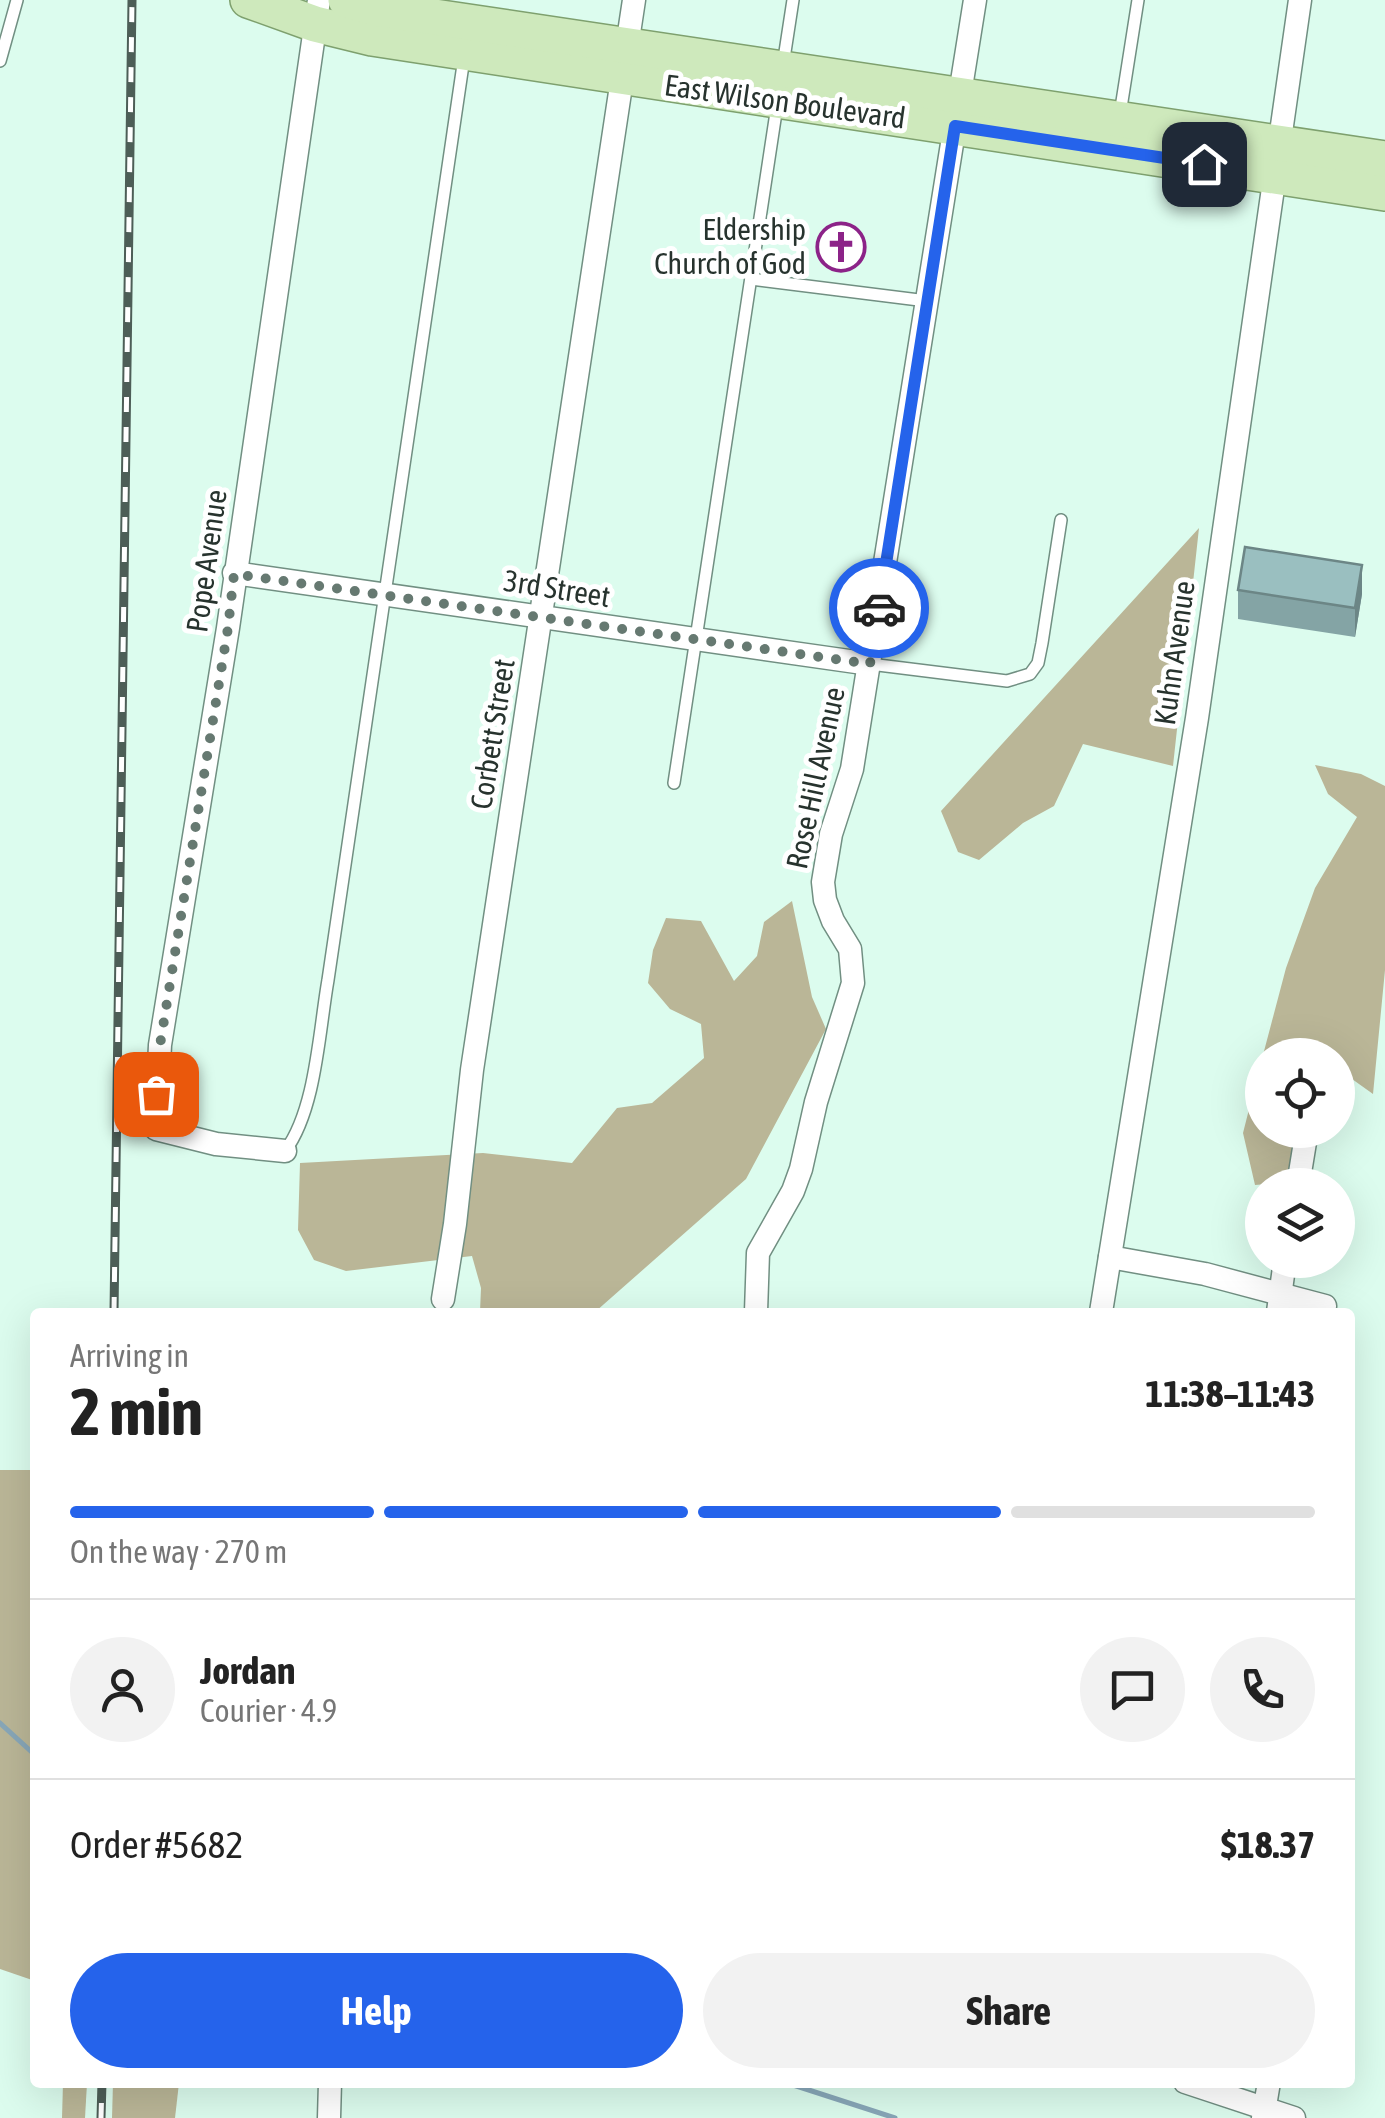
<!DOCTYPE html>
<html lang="en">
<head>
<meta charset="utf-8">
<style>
  :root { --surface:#fff; --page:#f2f2f2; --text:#222; --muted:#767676; --line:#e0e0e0; --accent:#2563eb }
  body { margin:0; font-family:"Asap Condensed",sans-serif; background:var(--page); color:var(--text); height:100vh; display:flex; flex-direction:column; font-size:38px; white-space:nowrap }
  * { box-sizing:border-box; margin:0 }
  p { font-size:32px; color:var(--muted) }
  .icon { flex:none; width:55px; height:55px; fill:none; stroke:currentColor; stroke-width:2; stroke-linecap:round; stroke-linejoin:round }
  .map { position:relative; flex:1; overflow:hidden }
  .side { position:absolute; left:30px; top:1308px; width:1325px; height:780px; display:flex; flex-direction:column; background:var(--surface); border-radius:10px; box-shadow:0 10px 40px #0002 }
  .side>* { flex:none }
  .controls { position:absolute; left:1245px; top:1038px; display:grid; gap:20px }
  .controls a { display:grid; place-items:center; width:110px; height:110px; border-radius:50%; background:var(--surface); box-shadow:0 10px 40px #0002; font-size:50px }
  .pin { position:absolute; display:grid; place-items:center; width:85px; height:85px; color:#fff; margin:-42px; border-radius:20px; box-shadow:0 5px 15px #0006 }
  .courier { position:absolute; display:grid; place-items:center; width:100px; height:100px; margin:-50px; border:8px solid #2563eb; border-radius:50%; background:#fff; color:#222; box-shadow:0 2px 12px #0007 }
  .headline em { font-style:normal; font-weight:700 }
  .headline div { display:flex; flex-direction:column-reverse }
  .headline { display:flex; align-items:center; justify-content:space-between; height:170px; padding:0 40px }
  h1 { font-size:65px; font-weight:700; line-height:75px }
  .bar { display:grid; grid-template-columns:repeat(4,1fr); gap:15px 10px; align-content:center; height:120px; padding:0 40px }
  .bar i { height:12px; border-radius:8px; background:var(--line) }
  .bar .selected { background:var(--accent) }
  .bar p { grid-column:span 4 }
  .line { display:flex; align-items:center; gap:25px; padding:0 40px; border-top:2px solid var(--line) }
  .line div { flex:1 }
  .round { display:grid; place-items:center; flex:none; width:105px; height:105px; border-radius:52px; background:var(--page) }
  .cta { display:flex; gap:20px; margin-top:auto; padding:20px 40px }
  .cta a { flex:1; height:115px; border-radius:60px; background:var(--accent); color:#fff; font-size:40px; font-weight:700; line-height:115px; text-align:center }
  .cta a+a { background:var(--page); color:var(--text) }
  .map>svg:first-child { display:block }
</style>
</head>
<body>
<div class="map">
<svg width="1385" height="2118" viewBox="0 0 1385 2118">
  <rect width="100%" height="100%" fill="#dcfcee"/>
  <!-- forest -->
  <g fill="#bab697">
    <polygon points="1199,528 1173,766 1083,744 1054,806 1023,823 979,860 958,852 941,811"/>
    <polygon points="1315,765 1361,774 1385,786 1385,970 1373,1094 1338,1069 1338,1055 1263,1055 1286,968 1315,888 1357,817 1328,794"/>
    <polygon points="792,901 812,997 826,1029 746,1179 595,1312 480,1312 481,1288 472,1256 346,1271 314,1260 298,1230 300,1163 483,1153 572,1163 617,1108 652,1103 704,1058 701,1024 670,1009 648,983 653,950 666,918 701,921 734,981 757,956 764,922"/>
    <polygon points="1262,1058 1262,1130 1291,1130 1294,1148 1288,1182 1255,1185 1243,1133"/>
    <polygon points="0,1470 35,1470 35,1981 0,1969"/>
    <polygon points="63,2083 87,2083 85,2118 62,2118"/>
    <polygon points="113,2083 179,2083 175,2118 112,2118"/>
  </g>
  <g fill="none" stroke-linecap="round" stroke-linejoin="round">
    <!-- stream -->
    <g stroke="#88a7b8" stroke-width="5">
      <polyline points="0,1723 35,1755"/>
      <polyline points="784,2082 895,2118"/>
    </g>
    <!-- lane casing -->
    <g stroke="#718f82" stroke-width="14">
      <g id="lane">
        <polyline points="0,61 17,0"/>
        <polyline points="783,65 793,0"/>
        <polyline points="1120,114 1138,0"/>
        <polyline points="751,279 927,301"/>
        <polyline points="870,664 1007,681 1030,674 1038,663 1042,643 1061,520"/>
        <polyline points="674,783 777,106"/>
        <path d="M285,1151c31,-41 34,-120 43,-171l136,-922"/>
      </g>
    </g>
    <!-- street casing -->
    <g stroke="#718f82" stroke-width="25">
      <g id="street">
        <polyline points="234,573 870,664"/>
        <polyline points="285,1151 216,1144 156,1129 160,1045 228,628 319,0"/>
        <polyline points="1298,1185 1307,1130"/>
        <polyline points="1110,1257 1205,1274 1325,1306"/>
        <polyline points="443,1299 455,1224 472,1070 634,0"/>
        <polyline points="756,1312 758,1253 793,1191 801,1169 816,1102 853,983 850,949 833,921 825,900 823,882 831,834 852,769 975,0"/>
        <polyline points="1101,1312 1197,718 1300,0"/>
        <polyline points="1278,1312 1285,1260"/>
        <polyline points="1185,2082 1294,2118"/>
        <polyline points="329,2118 330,2082"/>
        <polyline points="1263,2118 1269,2082"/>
      </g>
    </g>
    <!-- primary casing -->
    <g stroke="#7ea06e" stroke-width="38">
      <g id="primary">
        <polyline points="248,0 315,24 372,38 1385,193"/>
        <polyline points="346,0 374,8 1385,159"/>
      </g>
    </g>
    <!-- lane -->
    <use href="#lane" stroke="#fff" stroke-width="11"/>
    <!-- street -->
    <use href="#street" stroke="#fff" stroke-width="22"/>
    <!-- primary -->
    <use href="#primary" stroke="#cee9bc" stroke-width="35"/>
    <!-- rail casing -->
    <g stroke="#4d5e57" stroke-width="9">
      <g id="rail">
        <polyline points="114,1312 132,0"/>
        <polyline points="101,2118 102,2082"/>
      </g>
    </g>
    <!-- rail -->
    <use href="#rail" stroke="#fff" stroke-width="5" stroke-dasharray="15" stroke-linecap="butt"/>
  </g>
  <!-- wall -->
  <polygon fill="#84a4a5" points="1238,590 1362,594 1355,637 1238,619"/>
  <!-- shaded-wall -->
  <polygon fill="#6c8686" points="1362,565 1362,594 1355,637 1355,608"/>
  <!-- building -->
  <polygon fill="#9abfc0" stroke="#6c8686" stroke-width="2.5" points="1245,547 1362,565 1355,608 1238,590"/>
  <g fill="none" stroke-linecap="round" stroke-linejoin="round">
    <!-- done -->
    <polyline stroke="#667971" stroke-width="10" stroke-dasharray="0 18" points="156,1094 160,1045 228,628 234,574 870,664 879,608"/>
    <!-- route -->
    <polyline stroke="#2563eb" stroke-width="12" points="879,608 955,126 1204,164"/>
  </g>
  <!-- icons -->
  <defs>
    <g id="church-ring" transform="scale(2.5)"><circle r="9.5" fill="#fff" stroke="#8c2388" stroke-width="1.5"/><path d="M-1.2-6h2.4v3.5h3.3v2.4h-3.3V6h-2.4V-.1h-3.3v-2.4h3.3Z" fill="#8c2388"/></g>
  </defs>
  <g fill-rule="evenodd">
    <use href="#church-ring" x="841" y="247"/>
  </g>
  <g text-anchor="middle" stroke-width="10" stroke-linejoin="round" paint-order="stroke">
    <!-- street labels -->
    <g font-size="30" fill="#27332e" stroke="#fff">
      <text transform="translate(785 102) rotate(8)" y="10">East Wilson Boulevard</text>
      <text transform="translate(207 561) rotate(-82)" y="10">Pope Avenue</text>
      <text transform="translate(557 589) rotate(9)" y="10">3rd Street</text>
      <text transform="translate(1175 653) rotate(-82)" y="10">Kuhn Avenue</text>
      <text transform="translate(493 734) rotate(-81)" y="10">Corbett Street</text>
      <text transform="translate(816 778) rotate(-78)" y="10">Rose Hill Avenue</text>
    </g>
    <!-- poi labels -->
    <g font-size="30" fill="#27332e" stroke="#fff" text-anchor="end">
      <text x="806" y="240">Eldership<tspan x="806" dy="34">Church of God</tspan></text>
    </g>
  </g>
</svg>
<div class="controls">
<a><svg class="icon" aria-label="locate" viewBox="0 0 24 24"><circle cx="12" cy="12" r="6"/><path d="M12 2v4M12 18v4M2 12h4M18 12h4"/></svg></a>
<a><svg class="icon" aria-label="layers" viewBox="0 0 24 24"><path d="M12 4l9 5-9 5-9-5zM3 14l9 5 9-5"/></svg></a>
</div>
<div class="pin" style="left:156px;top:1094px;background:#ea580c"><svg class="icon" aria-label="bag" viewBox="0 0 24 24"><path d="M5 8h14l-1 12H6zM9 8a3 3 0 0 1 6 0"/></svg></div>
<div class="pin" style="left:1204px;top:164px;background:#1f2937"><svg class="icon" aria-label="home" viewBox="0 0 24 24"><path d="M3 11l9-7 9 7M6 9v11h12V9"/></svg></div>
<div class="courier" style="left:879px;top:608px"><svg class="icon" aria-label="car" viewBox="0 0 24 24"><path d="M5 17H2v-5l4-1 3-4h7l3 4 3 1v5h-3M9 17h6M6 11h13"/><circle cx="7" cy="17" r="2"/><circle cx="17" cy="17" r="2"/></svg></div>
<section class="side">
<div class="headline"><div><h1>2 min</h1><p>Arriving in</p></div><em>11:38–11:43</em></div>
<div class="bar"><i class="selected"></i><i class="selected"></i><i class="selected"></i><i></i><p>On the way · 270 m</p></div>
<div class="line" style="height:180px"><a class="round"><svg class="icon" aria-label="person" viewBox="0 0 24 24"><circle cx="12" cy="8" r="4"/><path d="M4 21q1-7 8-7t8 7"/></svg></a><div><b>Jordan</b><p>Courier · 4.9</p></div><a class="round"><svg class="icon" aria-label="chat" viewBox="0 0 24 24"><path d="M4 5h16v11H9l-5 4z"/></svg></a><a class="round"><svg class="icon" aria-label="phone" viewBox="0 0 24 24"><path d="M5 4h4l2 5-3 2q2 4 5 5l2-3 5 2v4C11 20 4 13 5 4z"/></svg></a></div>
<div class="line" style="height:130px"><div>Order #5682</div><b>$18.37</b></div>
<div class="cta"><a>Help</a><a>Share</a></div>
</section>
</div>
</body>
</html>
